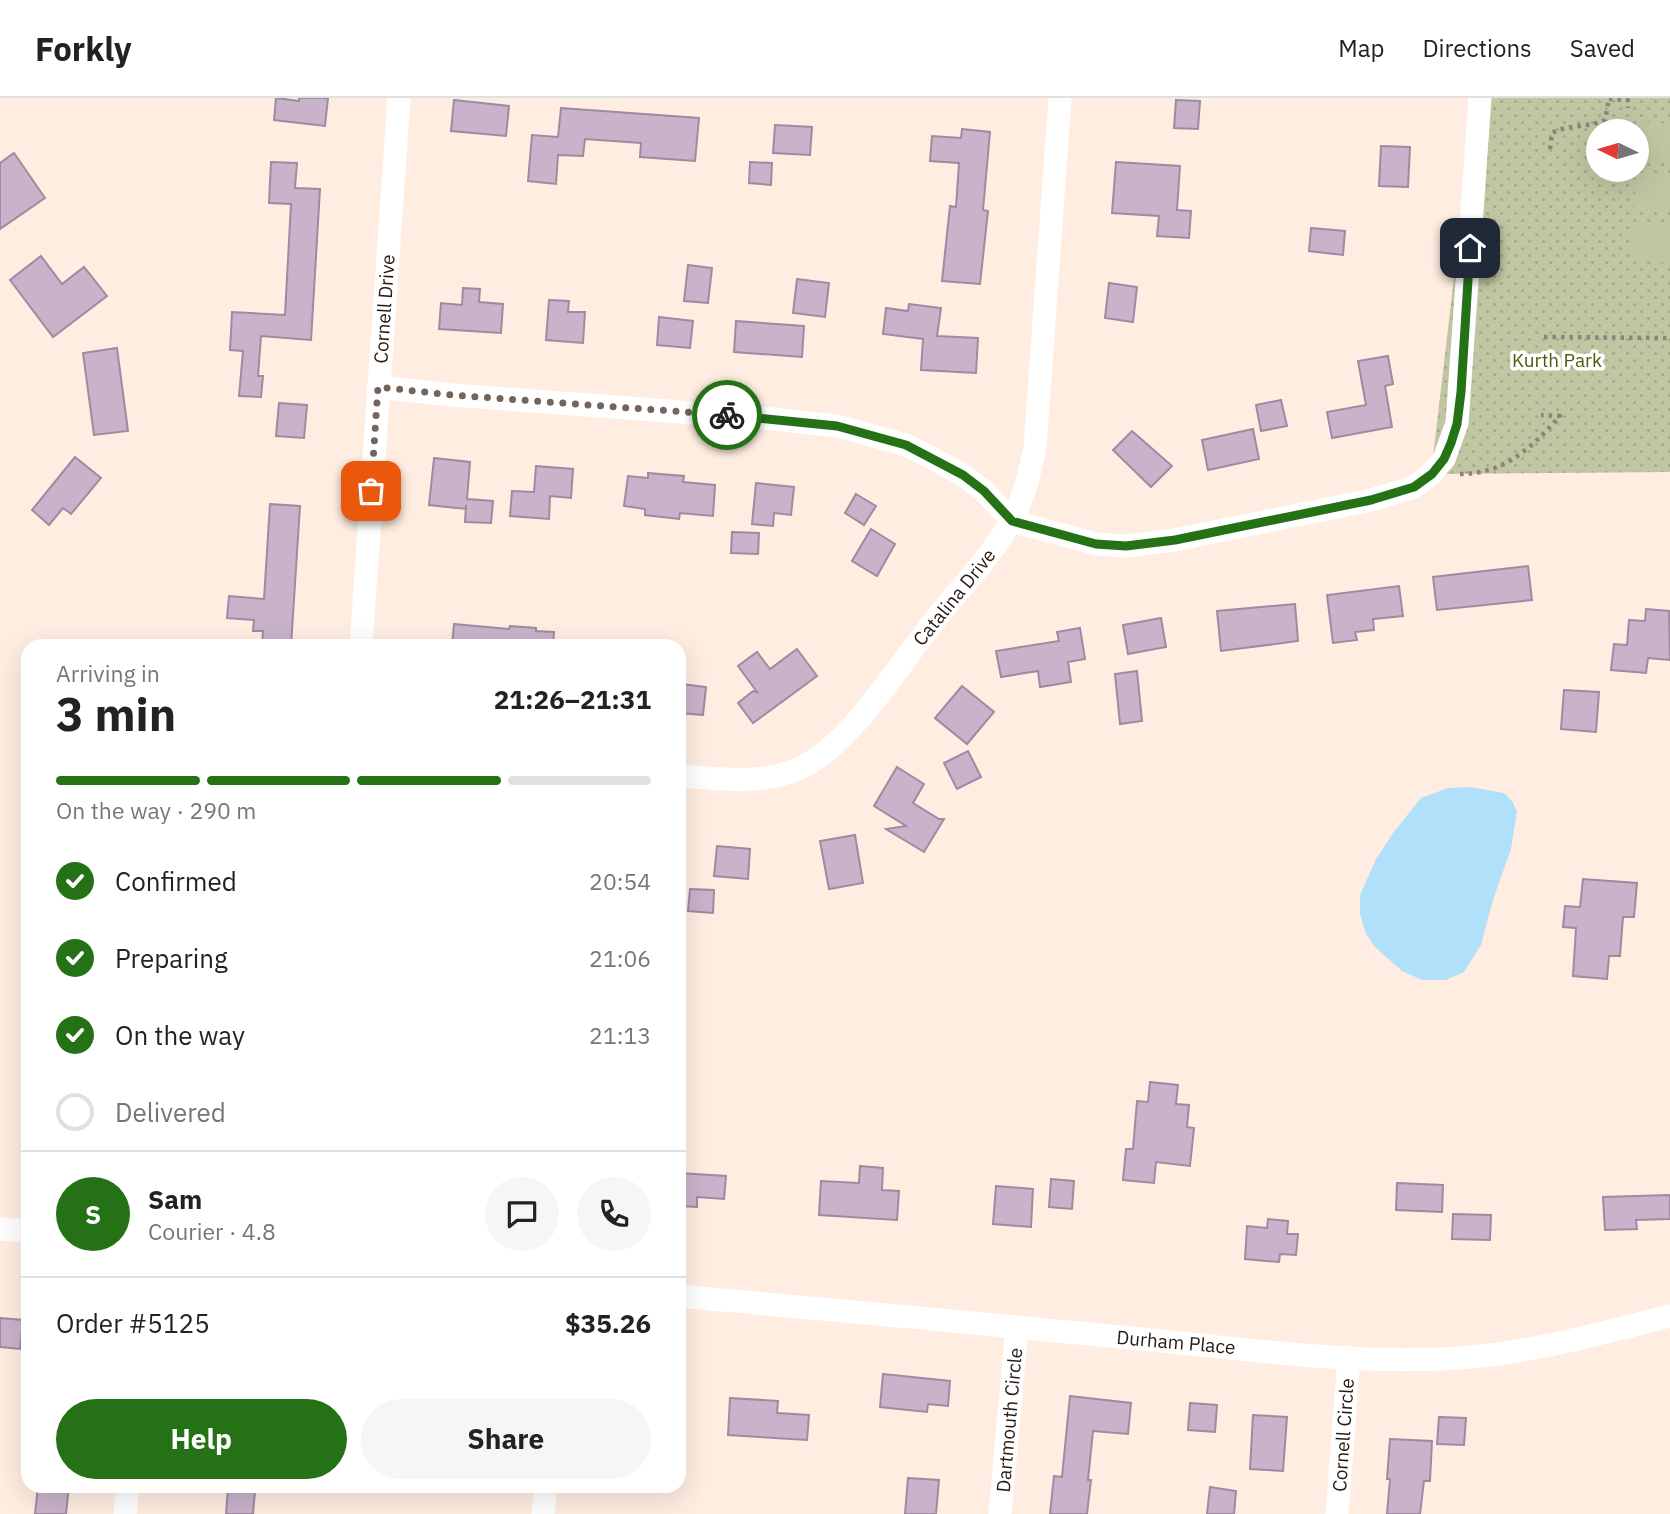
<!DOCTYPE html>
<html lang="en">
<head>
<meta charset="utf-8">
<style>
  :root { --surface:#fff; --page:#f6f6f6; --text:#222; --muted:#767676; --line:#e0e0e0; --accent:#247116 }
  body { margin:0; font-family:"IBM Plex Sans",sans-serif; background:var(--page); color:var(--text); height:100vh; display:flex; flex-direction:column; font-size:26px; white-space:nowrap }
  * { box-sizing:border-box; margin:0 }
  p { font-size:23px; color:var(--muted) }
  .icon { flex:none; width:38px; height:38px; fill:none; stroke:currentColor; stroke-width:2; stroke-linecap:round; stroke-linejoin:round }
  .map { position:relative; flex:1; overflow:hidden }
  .drawer { position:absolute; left:21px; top:541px; width:665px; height:854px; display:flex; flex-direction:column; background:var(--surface); border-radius:21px; box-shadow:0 7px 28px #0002 }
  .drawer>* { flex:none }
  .needle { width:46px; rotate:275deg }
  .controls { position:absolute; left:1586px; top:21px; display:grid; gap:14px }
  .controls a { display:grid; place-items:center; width:63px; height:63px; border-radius:50%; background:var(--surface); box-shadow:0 7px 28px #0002; font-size:35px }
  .pin { position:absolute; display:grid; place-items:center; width:60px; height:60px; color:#fff; margin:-30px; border-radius:14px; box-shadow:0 4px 10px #0006 }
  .courier { position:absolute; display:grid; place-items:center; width:70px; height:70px; margin:-35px; border:5px solid #247116; border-radius:50%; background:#fff; color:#222; box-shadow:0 2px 9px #0007 }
  .head em { font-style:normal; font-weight:700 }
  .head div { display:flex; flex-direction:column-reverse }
  .head { display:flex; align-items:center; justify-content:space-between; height:119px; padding:0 35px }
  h1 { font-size:46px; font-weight:700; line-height:52px }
  .bar { display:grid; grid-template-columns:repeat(4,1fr); gap:10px 7px; align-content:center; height:84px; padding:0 35px }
  .bar i { height:9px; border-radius:5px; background:var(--line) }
  .bar .selected { background:var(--accent) }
  .bar p { grid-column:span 4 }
  .line { display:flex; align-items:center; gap:18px; padding:0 35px; border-top:2px solid var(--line) }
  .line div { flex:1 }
  .round { display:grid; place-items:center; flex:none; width:74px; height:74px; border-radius:37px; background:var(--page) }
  ol { padding:0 35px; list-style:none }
  li { display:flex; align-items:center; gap:21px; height:77px }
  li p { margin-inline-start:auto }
  li .icon { padding:7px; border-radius:50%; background:var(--accent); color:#fff; stroke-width:4 }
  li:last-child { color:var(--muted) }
  li i { width:38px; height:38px; border:4px solid var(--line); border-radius:50% }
  .button { display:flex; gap:14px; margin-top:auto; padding:14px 35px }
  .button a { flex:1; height:80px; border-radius:42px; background:var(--accent); color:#fff; font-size:28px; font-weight:700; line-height:80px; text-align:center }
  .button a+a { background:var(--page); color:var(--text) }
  header { display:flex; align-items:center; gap:42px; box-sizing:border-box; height:98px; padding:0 35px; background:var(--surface); border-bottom:2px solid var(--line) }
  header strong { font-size:33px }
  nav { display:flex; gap:38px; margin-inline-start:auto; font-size:24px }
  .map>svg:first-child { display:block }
</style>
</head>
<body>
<header>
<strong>Forkly</strong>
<nav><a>Map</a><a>Directions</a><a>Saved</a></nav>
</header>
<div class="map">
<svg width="1670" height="1416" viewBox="0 0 1670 1416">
  <defs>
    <pattern id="green-dots" width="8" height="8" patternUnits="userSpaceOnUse" patternTransform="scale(1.75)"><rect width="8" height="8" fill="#c1c6a2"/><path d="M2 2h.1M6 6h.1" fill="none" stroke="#a6aa8b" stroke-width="1.8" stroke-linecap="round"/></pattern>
  </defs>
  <rect width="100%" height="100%" fill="#ffede1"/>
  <!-- green -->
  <path fill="url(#green-dots)" fill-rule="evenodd" d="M1475,0h195v374l-239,2zM1598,33h38v39h-38z"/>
  <!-- pitch -->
  <g fill="#c1c6a2">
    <polygon points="1641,24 1670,26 1670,63 1638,61"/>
    <polygon points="1636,75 1670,77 1670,114 1634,111"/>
    <polygon points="1633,125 1670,128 1670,165 1630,162"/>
  </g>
  <!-- water -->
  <polygon fill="#b1e1fa" points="1469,689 1504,695 1512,703 1517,713 1511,751 1493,802 1481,847 1464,874 1446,882 1422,882 1402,873 1375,849 1366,836 1360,816 1360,797 1376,761 1393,735 1421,700 1448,690"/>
  <!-- building -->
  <g fill="#c9b3cb" stroke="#9f8aa1" stroke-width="2">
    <polygon points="276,0 299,3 299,0 328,0 325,28 274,22"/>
    <polygon points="454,2 509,8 506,38 451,33"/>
    <polygon points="1176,2 1200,3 1198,31 1174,30"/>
    <polygon points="561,10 699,20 695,63 640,59 641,45 585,41 583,58 558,57 556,86 528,83 532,37 558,39"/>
    <polygon points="775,27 812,29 810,57 773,55"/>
    <polygon points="962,31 990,34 983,112 988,113 980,186 942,183 950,108 956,109 959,65 930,63 932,38 961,40"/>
    <polygon points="1381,48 1410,49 1408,89 1379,88"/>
    <polygon points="14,55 45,100 0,131 0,65"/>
    <polygon points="271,64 297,65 295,90 320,91 311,242 261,238 258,278 263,278 261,299 239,298 243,253 230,252 232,214 285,217 291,106 269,105"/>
    <polygon points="750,64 772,65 771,87 749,85"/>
    <polygon points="1116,64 1180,68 1177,112 1191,113 1189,140 1157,138 1159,118 1112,115"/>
    <polygon points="1311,130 1345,133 1343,157 1309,153"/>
    <polygon points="41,158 62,186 84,169 107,198 53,239 10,182"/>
    <polygon points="688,167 712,170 708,205 684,203"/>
    <polygon points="797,181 829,185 825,219 793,215"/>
    <polygon points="1109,185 1137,189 1133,224 1105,220"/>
    <polygon points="463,190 480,191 479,204 503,206 501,235 439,231 441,205 462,207"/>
    <polygon points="549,202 569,203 568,214 585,214 583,245 546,242"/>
    <polygon points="909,206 941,210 937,238 978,240 976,275 921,272 923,241 883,236 886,210 908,213"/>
    <polygon points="659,219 693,223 690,250 657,247"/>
    <polygon points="736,223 804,228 802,259 734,254"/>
    <polygon points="117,250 128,333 94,337 83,255"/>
    <polygon points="1388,258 1393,286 1385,288 1392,329 1332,340 1327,314 1366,307 1358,263"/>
    <polygon points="1281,302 1287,328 1261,333 1256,307"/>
    <polygon points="279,305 307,307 304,340 276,338"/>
    <polygon points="1253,331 1259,361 1208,372 1202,342"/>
    <polygon points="1132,333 1172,368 1151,389 1113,352"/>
    <polygon points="75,359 101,380 71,416 63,410 49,427 32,412"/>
    <polygon points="434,360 470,364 467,401 493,403 491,425 465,424 466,407 466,411 429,407"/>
    <polygon points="536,368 573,371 571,400 550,398 549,421 510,418 512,393 534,394"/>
    <polygon points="648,375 684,378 683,384 715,387 713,418 680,415 679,421 645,417 645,411 624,408 628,378 648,380"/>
    <polygon points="756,385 794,389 791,417 774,415 773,428 752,426"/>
    <polygon points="856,396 876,408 864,427 845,415"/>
    <polygon points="270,406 300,408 291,548 262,548 263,533 253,533 254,522 227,520 229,498 264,501"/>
    <polygon points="871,431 895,446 877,478 852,463"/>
    <polygon points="732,434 759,435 758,456 731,455"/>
    <polygon points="1528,468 1532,502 1437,512 1433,479"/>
    <polygon points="1399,488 1403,518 1373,521 1374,532 1355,534 1357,542 1333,545 1327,497"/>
    <polygon points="1295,506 1298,543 1221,553 1217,513"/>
    <polygon points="1646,511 1669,513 1670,562 1648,560 1646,575 1611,572 1614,546 1627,547 1629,522 1645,523"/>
    <polygon points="1161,520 1166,549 1128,556 1123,527"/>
    <polygon points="454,526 509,531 510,528 536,530 536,533 554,534 553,548 452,548"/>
    <polygon points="1080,530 1085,561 1068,564 1071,584 1040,589 1038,573 1001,579 996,553 1059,543 1057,534"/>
    <polygon points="797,551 817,578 753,625 738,605 753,593 757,594 738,568 757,554 770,571"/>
    <polygon points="1137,573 1142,623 1120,626 1115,576"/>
    <polygon points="682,586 706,589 703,617 679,615"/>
    <polygon points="962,588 994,614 967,646 935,620"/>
    <polygon points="1564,592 1599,594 1596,634 1561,631"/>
    <polygon points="968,653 981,679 957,691 944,665"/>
    <polygon points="897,669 924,686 913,705 939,721 944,721 924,754 886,731 906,728 874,708"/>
    <polygon points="855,737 863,785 829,791 820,743"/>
    <polygon points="717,748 750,751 748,781 714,778"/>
    <polygon points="1583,781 1637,785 1634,819 1623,819 1620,858 1609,858 1607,881 1573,878 1576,830 1563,829 1565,808 1580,809"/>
    <polygon points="690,791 714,792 713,815 688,813"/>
    <polygon points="1150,984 1178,987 1176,1006 1189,1007 1187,1029 1194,1030 1190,1068 1156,1064 1154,1085 1123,1082 1126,1051 1133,1051 1137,1003 1148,1004"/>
    <polygon points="860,1068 883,1070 882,1092 899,1093 897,1122 819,1117 821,1083 859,1085"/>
    <polygon points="679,1075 726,1078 724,1101 697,1099 697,1109 679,1108"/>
    <polygon points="1051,1081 1074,1083 1072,1111 1049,1109"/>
    <polygon points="1397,1085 1443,1087 1442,1114 1396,1112"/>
    <polygon points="996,1088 1033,1091 1031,1129 993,1126"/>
    <polygon points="1670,1097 1670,1121 1636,1122 1637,1131 1605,1132 1603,1099"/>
    <polygon points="1453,1116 1491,1117 1490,1142 1452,1141"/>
    <polygon points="1268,1121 1288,1123 1287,1136 1298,1136 1296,1157 1280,1156 1279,1164 1245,1161 1247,1128 1267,1130"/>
    <polygon points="0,1220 23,1222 20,1251 0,1249"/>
    <polygon points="883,1276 950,1283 948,1308 928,1306 927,1314 880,1309"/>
    <polygon points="1070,1298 1131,1305 1128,1336 1093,1333 1088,1382 1091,1382 1087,1416 1050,1416 1054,1378 1062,1379"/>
    <polygon points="730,1300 778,1303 777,1315 809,1317 807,1342 728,1337"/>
    <polygon points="1190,1305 1217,1307 1215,1334 1188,1332"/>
    <polygon points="1253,1317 1287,1319 1283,1373 1250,1371"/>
    <polygon points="1439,1319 1466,1320 1464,1347 1437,1346"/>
    <polygon points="1390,1341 1432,1343 1430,1383 1424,1383 1420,1416 1387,1416 1390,1381 1387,1381"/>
    <polygon points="908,1380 939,1382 936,1416 905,1416"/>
    <polygon points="38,1388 69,1388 66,1416 35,1416"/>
    <polygon points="1210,1389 1236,1393 1234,1416 1207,1416"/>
    <polygon points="228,1390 255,1393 253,1416 226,1416"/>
  </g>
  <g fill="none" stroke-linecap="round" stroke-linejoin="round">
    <!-- path -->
    <g stroke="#918279" stroke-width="4.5" stroke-dasharray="3.5 5" stroke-linecap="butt">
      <polyline points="1609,1 1628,2 1628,10"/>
      <path d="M1550,51l2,-16c17,-9 35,-5 53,-13l4,-22"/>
      <polyline points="1544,239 1670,240"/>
      <path d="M1460,376c45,0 72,-27 100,-58l-19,-1"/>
    </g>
    <!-- street -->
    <g stroke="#fff" stroke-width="23">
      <polyline points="378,289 452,297 762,320 837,328 906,347 934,361 963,377 984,393 1012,423 1096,446 1126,448 1175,442 1371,402 1414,389 1431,376 1444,361 1457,325 1480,0"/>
      <polyline points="361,548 399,0"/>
      <path d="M679,678c40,3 84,9 121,-8 51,-23 99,-104 135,-148 25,-32 54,-61 75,-97 13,-22 20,-49 25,-75l25,-350"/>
      <polyline points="0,1131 28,1133"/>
      <path d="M679,1198c154,14 309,28 463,43 102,10 214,26 316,19 72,-5 142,-24 212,-42"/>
      <polyline points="125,1416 128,1388"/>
      <polyline points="543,1416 546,1388"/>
      <polyline points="1000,1416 1017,1229"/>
      <polyline points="1337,1416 1349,1259"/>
    </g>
  </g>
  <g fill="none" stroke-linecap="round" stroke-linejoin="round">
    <!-- done -->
    <polyline stroke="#73655c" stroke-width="7" stroke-dasharray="0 12.6" points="371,393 378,289 452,297 727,317"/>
    <!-- route -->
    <polyline stroke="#247116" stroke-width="9" points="727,317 837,328 906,347 963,377 984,393 1012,423 1096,446 1126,448 1175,442 1371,402 1414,389 1432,376 1444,361 1451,345 1457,326 1461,294 1470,150"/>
  </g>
  <g text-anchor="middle" stroke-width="7" stroke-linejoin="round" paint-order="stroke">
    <!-- street labels -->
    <g font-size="19" fill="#271c15" stroke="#fff">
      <text transform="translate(384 211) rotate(-86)" y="7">Cornell Drive</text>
      <text transform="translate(954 499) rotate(-51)" y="7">Catalina Drive</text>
      <text transform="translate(1176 1244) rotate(5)" y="7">Durham Place</text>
      <text transform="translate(1009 1322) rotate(-85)" y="7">Dartmouth Circle</text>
      <text transform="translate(1343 1337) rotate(-86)" y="7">Cornell Circle</text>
    </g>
    <!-- park labels -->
    <g font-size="19" fill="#535810" stroke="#fff">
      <text x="1557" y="269">Kurth Park</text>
    </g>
  </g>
</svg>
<div class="controls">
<a><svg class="needle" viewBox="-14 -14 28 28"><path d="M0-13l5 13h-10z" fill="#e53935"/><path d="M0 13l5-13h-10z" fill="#767676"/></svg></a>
</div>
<div class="pin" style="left:371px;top:393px;background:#ea580c"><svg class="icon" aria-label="bag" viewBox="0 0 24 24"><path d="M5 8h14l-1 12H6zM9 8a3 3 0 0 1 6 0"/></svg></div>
<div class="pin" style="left:1470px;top:150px;background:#1f2937"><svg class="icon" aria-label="home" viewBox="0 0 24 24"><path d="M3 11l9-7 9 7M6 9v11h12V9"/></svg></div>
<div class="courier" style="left:727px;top:317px"><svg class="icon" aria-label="bike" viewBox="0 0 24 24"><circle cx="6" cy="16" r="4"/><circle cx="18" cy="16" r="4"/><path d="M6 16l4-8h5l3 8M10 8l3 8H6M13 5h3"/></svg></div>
<section class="drawer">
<div class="head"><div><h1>3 min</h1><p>Arriving in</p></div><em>21:26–21:31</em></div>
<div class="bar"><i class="selected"></i><i class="selected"></i><i class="selected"></i><i></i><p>On the way · 290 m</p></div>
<ol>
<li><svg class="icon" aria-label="check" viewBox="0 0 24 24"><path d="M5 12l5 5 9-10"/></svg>Confirmed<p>20:54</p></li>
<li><svg class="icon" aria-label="check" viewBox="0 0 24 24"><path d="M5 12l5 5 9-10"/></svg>Preparing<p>21:06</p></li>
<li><svg class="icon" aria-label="check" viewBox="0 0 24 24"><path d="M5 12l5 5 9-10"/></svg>On the way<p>21:13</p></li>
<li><i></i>Delivered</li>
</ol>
<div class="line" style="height:126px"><b class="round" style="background:var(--accent);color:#fff">S</b><div><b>Sam</b><p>Courier · 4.8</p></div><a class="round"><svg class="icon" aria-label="chat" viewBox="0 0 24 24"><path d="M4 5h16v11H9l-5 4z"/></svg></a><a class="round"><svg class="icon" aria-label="phone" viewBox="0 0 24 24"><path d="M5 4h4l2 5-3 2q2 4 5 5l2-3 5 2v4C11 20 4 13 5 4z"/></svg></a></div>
<div class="line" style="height:91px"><div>Order #5125</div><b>$35.26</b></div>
<div class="button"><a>Help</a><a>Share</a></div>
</section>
</div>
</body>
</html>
